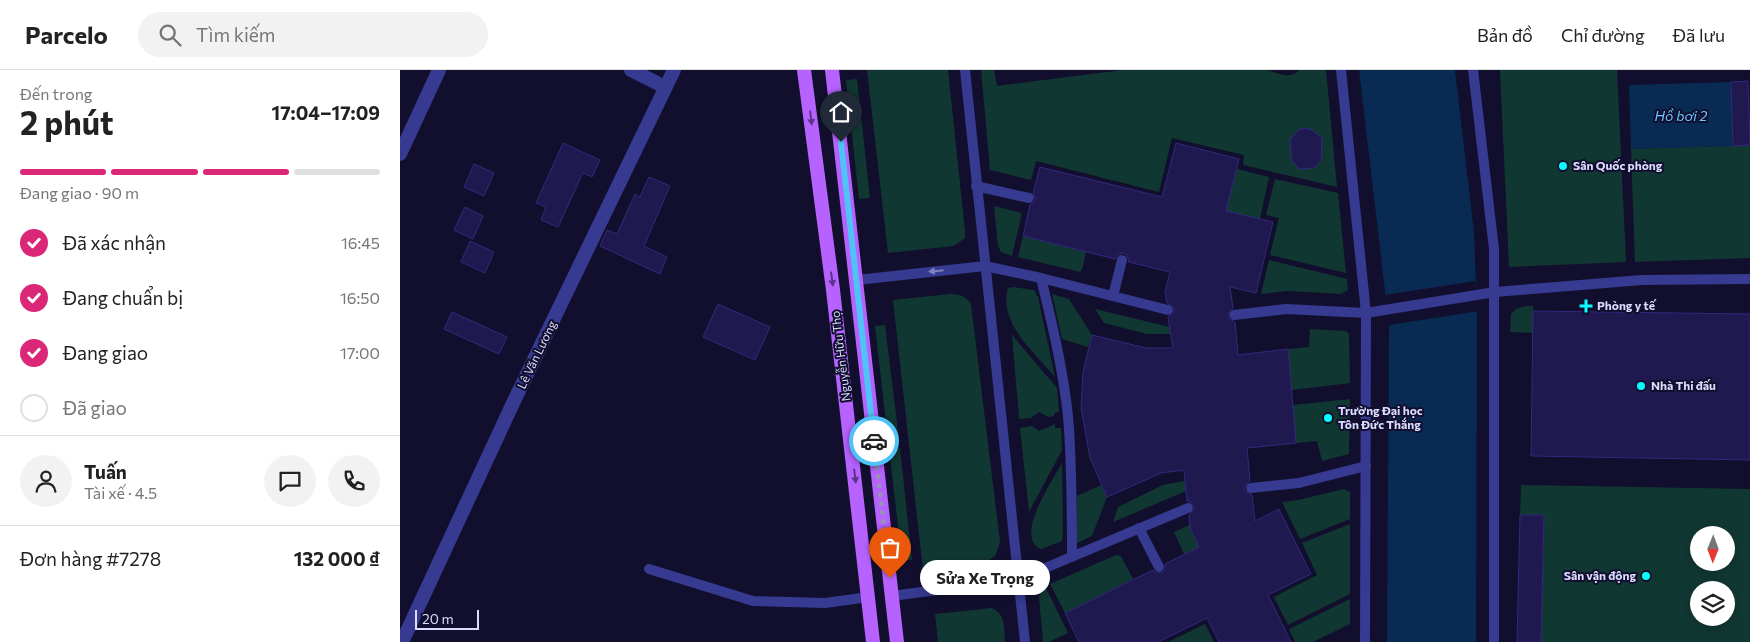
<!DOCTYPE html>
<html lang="vi">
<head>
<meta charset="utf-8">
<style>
  :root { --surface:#fff; --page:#f2f2f2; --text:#222; --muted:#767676; --line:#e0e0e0; --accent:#db2777 }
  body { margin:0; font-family:Commissioner,sans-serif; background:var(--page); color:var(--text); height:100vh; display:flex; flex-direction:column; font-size:19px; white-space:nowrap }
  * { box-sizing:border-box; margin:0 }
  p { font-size:16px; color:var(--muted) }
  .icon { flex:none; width:28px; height:28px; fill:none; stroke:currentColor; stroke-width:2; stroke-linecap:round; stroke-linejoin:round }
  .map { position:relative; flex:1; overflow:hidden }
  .side { display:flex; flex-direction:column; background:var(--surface); width:400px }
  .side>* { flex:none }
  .needle { width:32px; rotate:181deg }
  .fabs { position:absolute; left:1290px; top:456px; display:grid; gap:10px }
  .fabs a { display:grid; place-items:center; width:45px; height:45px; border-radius:50%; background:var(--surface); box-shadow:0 2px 8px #0003; font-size:25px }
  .scale { position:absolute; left:15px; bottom:12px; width:64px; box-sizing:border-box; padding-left:5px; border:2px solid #dbdbff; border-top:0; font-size:14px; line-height:18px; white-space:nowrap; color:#dbdbff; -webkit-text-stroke:4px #110f2d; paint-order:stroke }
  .pin { position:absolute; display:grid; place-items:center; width:42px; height:42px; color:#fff; margin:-51px -21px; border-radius:50% 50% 50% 0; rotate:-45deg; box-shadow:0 0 5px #0007 }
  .pin .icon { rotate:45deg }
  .courier { position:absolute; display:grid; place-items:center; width:50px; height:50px; margin:-25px; border:4px solid #4fc3f7; border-radius:50%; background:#fff; color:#222; box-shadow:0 1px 6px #0007 }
  .bubble { position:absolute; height:35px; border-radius:18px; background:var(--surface); box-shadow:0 2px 8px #0003; font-size:16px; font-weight:700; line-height:35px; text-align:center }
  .overview em { font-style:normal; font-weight:700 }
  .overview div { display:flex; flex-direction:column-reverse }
  .overview { display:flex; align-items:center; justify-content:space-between; height:85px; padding:0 20px }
  h1 { font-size:32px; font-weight:700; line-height:38px }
  .bar { display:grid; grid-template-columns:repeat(4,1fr); gap:8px 5px; align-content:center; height:60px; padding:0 20px }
  .bar i { height:6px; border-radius:4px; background:var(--line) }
  .bar .current { background:var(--accent) }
  .bar p { grid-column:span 4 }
  .line { display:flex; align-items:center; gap:12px; padding:0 20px; border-top:1px solid var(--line) }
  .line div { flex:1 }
  .round { display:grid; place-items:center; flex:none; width:52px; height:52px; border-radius:26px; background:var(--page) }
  ol { padding:0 20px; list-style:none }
  li { display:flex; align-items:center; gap:15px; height:55px }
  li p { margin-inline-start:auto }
  li .icon { padding:5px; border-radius:50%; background:var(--accent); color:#fff; stroke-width:4 }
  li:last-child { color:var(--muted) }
  li i { width:28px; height:28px; border:2px solid var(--line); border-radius:50% }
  header { display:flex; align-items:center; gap:30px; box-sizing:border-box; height:70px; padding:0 25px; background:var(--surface); border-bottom:1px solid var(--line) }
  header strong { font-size:24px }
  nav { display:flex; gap:28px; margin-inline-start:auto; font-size:18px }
  .search { width:350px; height:45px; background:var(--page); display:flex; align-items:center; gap:12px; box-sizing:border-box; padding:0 18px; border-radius:28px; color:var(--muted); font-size:19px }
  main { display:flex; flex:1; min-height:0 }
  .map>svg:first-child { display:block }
</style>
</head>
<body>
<header>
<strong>Parcelo</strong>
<div class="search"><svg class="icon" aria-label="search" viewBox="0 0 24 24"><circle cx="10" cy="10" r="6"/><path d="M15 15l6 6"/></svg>Tìm kiếm</div>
<nav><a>Bản đồ</a><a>Chỉ đường</a><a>Đã lưu</a></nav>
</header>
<main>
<section class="side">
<div class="overview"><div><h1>2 phút</h1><p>Đến trong</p></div><em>17:04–17:09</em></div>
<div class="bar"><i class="current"></i><i class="current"></i><i class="current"></i><i></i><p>Đang giao · 90 m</p></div>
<ol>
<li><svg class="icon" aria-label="check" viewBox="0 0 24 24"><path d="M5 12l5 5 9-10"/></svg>Đã xác nhận<p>16:45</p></li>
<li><svg class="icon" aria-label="check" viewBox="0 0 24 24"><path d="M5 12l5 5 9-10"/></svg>Đang chuẩn bị<p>16:50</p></li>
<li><svg class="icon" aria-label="check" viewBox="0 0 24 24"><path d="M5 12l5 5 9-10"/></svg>Đang giao<p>17:00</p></li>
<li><i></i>Đã giao</li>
</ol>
<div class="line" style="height:90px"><a class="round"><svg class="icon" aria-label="person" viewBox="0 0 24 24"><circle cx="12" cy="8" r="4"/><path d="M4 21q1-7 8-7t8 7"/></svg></a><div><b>Tuấn</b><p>Tài xế · 4.5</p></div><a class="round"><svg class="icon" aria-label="chat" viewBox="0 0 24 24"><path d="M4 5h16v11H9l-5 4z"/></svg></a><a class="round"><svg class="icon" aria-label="phone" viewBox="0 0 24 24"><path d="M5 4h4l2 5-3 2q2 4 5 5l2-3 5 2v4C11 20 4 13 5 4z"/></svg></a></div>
<div class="line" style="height:65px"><div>Đơn hàng #7278</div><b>132 000 ₫</b></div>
</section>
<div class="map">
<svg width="1350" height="572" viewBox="0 0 1350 572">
  <rect width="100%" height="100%" fill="#110f2d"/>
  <!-- green -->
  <g fill="#113733" fill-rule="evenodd">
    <polygon points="467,0 548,0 565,161 565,168 554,176 488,183"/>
    <path d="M581,0h13l3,16 126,-16h144c11,3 24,10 32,0h27l11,117 -94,-22 1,-10 -72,-17 -13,54 -123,-31 -5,19 -41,-10z"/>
    <polygon points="1100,0 1217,0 1226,192 1109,197"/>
    <polygon points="457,9 470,128 459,129 446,10"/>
    <polygon points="1350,75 1350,188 1235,192 1231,79"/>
    <polygon points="837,99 869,107 860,149 826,141"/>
    <polygon points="875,109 938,123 946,203 870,185 879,148 866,145"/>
    <polygon points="594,136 622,143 612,186 601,182 598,176"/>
    <polygon points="623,166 686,182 682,200 680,202 618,187"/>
    <polygon points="869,190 947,209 948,220 941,224 888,221 861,224"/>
    <path d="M613,217l21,3 4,7 17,80c-20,-24 -57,-54 -47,-89z"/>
    <path d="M550,224c10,0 15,2 21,10l29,238 -5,14 -6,4 -66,10 -30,-270z"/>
    <polygon points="652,224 669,229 692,265 688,277 662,269"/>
    <polygon points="1125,236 1133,236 1133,263 1110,262 1111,244 1116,239"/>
    <polygon points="695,239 770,257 770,264 747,264 704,253"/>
    <polygon points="485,255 499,369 488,371 475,256"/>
    <polygon points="910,259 946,261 949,264 950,313 892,320 888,279 909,277"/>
    <polygon points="612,265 657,318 659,342 654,343 654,346 648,347 639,342 631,348 619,349"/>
    <polygon points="950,329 949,384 922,391 917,371 896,373 893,335"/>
    <polygon points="655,354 655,358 661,358 662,380 629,442 620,358 632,356 639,361"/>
    <polygon points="500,378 512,490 502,490 489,379"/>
    <path d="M662,393l1,69 -1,9 -21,8c-28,-11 12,-69 21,-86z"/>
    <polygon points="785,411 786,421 713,452 718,437 763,415"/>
    <polygon points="701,415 707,427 692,466 677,473 677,426"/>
    <path d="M1121,415l229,4v153h-209l3,-127h-24zM1299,465h27v27h-27zM1299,520h27v28h-27z"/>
    <polygon points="944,419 950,422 950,449 900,469 882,432 898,430"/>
    <polygon points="950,454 950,524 888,555 874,527 917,505 902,473"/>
    <polygon points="790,455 799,477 784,484 774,462"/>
    <polygon points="716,485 721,486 733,509 665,543 650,514"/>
    <polygon points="645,516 668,563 649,572 643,572 639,527 641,519"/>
    <polygon points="950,529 950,554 913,572 895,572 889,559"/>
    <path d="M592,538c14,7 12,20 13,34h-67l-3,-28z"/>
    <polygon points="805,554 814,572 768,572"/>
  </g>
  <!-- water -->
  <g fill="#082a53">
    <polygon points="959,0 1055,0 1074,162 1077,242 1076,572 987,572 989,255"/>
    <polygon points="1331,12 1333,76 1231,79 1229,15"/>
  </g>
  <!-- pier -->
  <polygon fill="#110f2d" points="1075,211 1079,241 989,255 985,225"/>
  <!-- building -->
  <g fill="#1f1950" stroke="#32297e">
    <polygon points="1348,11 1350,75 1333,76 1331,12"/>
    <polygon points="905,58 912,60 922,68 921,91 914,98 900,99 892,91 890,70 898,60"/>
    <polygon points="163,73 200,90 192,107 183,103 158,157 141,150 146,137 136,133"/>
    <polygon points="776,73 839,89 826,141 873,152 856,223 830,217 833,238 827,245 829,249 835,252 838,285 888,279 896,373 847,378 850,411 847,413 844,418 846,422 852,425 855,451 879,439 911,504 868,525 891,572 819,572 807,548 758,572 679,572 665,543 753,500 756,503 762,503 765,500 765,494 799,477 790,458 789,445 795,438 792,433 787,431 784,400 761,403 707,427 690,388 681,338 683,302 692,265 746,278 773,278 768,247 773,244 775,239 767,233 765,222 770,202 729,192 727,185 723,183 717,185 715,189 623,166 630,135 636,130 633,123 640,97 762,127"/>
    <polygon points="74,94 94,103 84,126 64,117"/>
    <polygon points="249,107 270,116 244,176 267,187 260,204 200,176 207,160 217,164 235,124 240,127"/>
    <polygon points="65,137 83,146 73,169 54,160"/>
    <polygon points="70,171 94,182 85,203 61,192"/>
    <polygon points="318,234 370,257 355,290 303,267"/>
    <polygon points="1133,241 1350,244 1350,390 1131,386"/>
    <polygon points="52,242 107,267 99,284 44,259"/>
    <polygon points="1120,445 1144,445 1141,572 1117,572"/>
  </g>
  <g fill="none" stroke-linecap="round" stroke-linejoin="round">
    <!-- service -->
    <g stroke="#363a90" stroke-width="10">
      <polyline points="565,0 625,572"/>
      <polyline points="941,0 966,243 965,572"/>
      <polyline points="1073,0 1094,179 1094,572"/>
      <polyline points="576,116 629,128"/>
      <path d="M641,208c11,45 22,91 27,138 4,47 4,94 4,141"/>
      <polyline points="457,210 585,196 641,208 768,240"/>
      <polyline points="713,226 722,190"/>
      <polyline points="834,245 886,239 966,243 1095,222 1242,210 1350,209"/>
      <polyline points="851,418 899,413 966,396"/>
      <polyline points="739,458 759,497"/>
      <polyline points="249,499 353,531 425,533 469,527"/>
      <polyline points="492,526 619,509 788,438"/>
    </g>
    <!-- minor -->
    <g stroke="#363a90" stroke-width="14">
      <polyline points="231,0 265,17"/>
      <polyline points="0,84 39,0"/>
    </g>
    <!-- tertiary -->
    <polyline stroke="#363a90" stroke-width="14" points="2,572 114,331 274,0"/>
    <!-- primary -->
    <g stroke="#b662ff" stroke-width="14">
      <polyline points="404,0 433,220 473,572"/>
      <polyline points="432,0 497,572"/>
    </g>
  </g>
  <!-- one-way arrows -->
  <defs><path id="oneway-solid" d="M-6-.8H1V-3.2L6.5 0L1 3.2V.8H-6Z" transform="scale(1.25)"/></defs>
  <g fill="#5b348c">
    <use href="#oneway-solid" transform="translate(411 48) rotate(83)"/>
    <use href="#oneway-solid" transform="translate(432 209) rotate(82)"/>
    <use href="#oneway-solid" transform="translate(455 406) rotate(83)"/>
  </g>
  <use fill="#8082c2" href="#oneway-solid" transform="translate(536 201) rotate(174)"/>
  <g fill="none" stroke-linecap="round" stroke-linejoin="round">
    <!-- done -->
    <polyline stroke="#9494b6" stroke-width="5" stroke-dasharray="0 9" points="474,371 490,508"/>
    <!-- route -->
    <polyline stroke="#4fc3f7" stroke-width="6" points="441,72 474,371"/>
  </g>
  <!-- markers -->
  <g fill="#07fcff" stroke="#110f2d" stroke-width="2">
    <circle cx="1163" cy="96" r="5"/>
    <path d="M1183.5 228.5h5v5h5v5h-5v5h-5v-5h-5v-5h5z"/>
    <circle cx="1241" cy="316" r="5"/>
    <circle cx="928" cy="348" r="5"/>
    <circle cx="1246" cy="506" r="5"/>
  </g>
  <g text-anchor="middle" stroke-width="4" stroke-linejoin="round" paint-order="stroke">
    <!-- poi labels -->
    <g font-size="12" font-weight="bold" fill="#dbdbff" stroke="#110f2d" text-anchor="start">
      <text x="1173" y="100">Sân Quốc phòng</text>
      <text x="1197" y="240">Phòng y tế</text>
      <text x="1251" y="320">Nhà Thi đấu</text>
      <text x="938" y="345">Trường Đại học<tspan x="938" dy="14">Tôn Đức Thắng</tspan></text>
      <text x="1236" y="510" text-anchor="end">Sân vận động</text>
    </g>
    <!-- street labels -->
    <g font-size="12" fill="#dbdbff" stroke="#110f2d">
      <text transform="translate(137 285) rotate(-64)" y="4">Lê Văn Lương</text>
      <text transform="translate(441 286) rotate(-97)" y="4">Nguyễn Hữu Thọ</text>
    </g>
    <!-- water labels -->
    <g font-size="14" font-style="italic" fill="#69c7ff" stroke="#110f2d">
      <text x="1281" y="51">Hồ bơi 2</text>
    </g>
  </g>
</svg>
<div class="fabs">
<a><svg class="needle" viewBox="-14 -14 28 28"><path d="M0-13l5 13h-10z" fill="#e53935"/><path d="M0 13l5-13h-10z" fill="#767676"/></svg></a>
<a><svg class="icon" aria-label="layers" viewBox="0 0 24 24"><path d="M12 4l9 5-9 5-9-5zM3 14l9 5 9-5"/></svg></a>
</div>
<div class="scale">20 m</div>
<div class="pin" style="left:490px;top:508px;background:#ea580c"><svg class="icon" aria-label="bag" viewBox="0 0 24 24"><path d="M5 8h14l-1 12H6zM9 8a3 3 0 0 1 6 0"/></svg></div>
<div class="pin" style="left:441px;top:72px;background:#1f2937"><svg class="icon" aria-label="home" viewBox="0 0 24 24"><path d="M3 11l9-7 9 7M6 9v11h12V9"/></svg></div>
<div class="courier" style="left:474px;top:371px"><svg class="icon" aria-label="car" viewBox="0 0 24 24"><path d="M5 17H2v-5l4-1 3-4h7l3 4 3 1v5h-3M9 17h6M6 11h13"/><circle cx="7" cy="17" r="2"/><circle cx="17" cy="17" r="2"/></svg></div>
<div class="bubble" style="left:520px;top:490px;width:130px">Sửa Xe Trọng</div>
</div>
</main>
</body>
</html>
